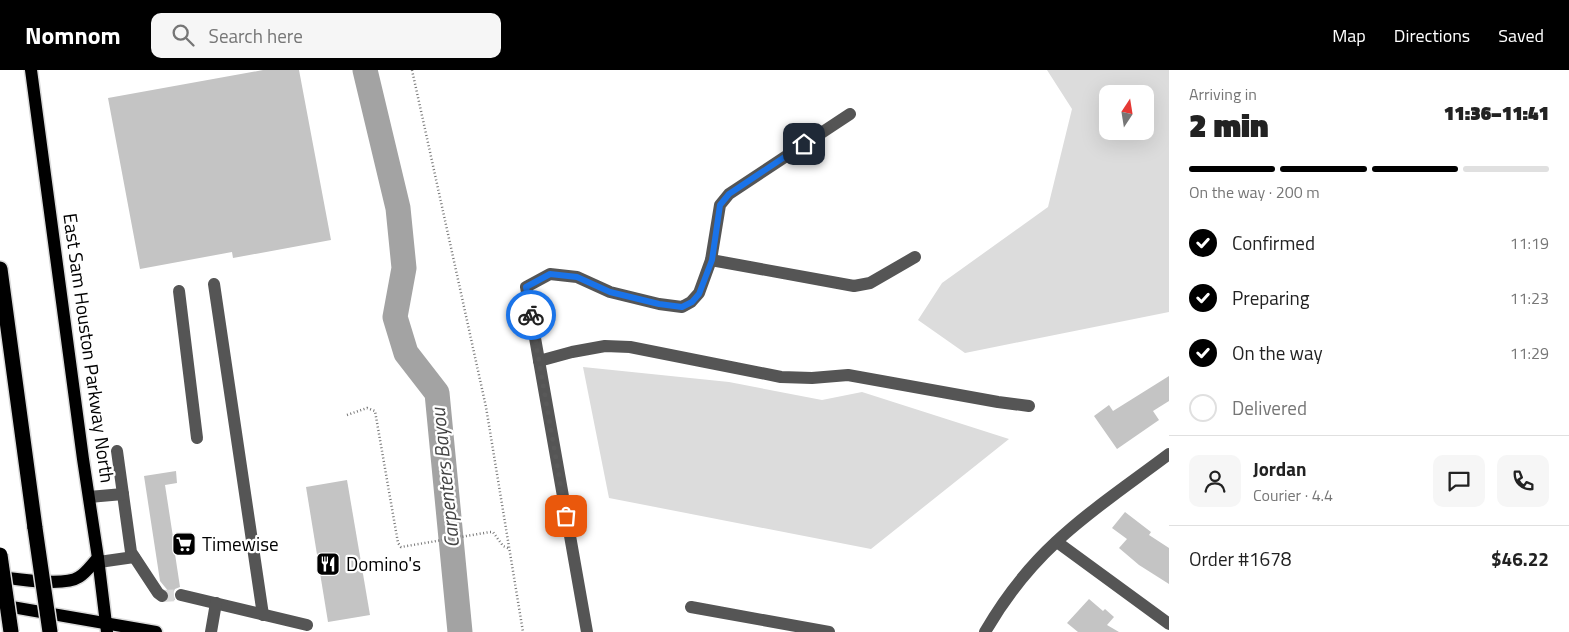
<!DOCTYPE html>
<html lang="en">
<head>
<meta charset="utf-8">
<style>
  :root { --surface:#fff; --page:#f6f6f6; --text:#222; --muted:#767676; --line:#e0e0e0; --accent:#000 }
  body { margin:0; font-family:"Titillium Web",sans-serif; background:var(--page); color:var(--text); height:100vh; display:flex; flex-direction:column; font-size:19px; white-space:nowrap }
  * { box-sizing:border-box; margin:0 }
  p { font-size:16px; color:var(--muted) }
  .icon { flex:none; width:28px; height:28px; fill:none; stroke:currentColor; stroke-width:2; stroke-linecap:round; stroke-linejoin:round }
  .map { position:relative; flex:1; overflow:hidden }
  .drawer { display:flex; flex-direction:column; background:var(--surface); width:400px }
  .drawer>* { flex:none }
  .needle { width:32px; rotate:12deg }
  .fabs { position:absolute; left:1099px; top:15px; display:grid; gap:10px }
  .fabs a { display:grid; place-items:center; width:55px; height:55px; border-radius:10px; background:var(--surface); box-shadow:0 5px 20px #0002; font-size:25px }
  .pin { position:absolute; display:grid; place-items:center; width:42px; height:42px; color:#fff; margin:-21px; border-radius:10px; box-shadow:0 2px 8px #0006 }
  .courier { position:absolute; display:grid; place-items:center; width:50px; height:50px; margin:-25px; border:4px solid #1a73e8; border-radius:50%; background:#fff; color:#222; box-shadow:0 1px 6px #0007 }
  .headline em { font-style:normal; font-weight:800 }
  .headline div { display:flex; flex-direction:column-reverse }
  .headline { display:flex; align-items:center; justify-content:space-between; height:85px; padding:0 20px }
  h1 { font-size:32px; font-weight:800; line-height:38px }
  .bar { display:grid; grid-template-columns:repeat(4,1fr); gap:8px 5px; align-content:center; height:60px; padding:0 20px }
  .bar i { height:6px; border-radius:4px; background:var(--line) }
  .bar .current { background:var(--accent) }
  .bar p { grid-column:span 4 }
  .line { display:flex; align-items:center; gap:12px; padding:0 20px; border-top:1px solid var(--line) }
  .line div { flex:1 }
  .round { display:grid; place-items:center; flex:none; width:52px; height:52px; border-radius:10px; background:var(--page) }
  ol { padding:0 20px; list-style:none }
  li { display:flex; align-items:center; gap:15px; height:55px }
  li p { margin-inline-start:auto }
  li .icon { padding:5px; border-radius:50%; background:var(--accent); color:#fff; stroke-width:4 }
  li:last-child { color:var(--muted) }
  li i { width:28px; height:28px; border:2px solid var(--line); border-radius:50% }
  header { display:flex; align-items:center; gap:30px; box-sizing:border-box; height:70px; padding:0 25px; background:var(--accent); color:#fff }
  header strong { font-size:24px }
  nav { display:flex; gap:28px; margin-inline-start:auto; font-size:18px }
  .search { width:350px; height:45px; background:var(--page); display:flex; align-items:center; gap:12px; box-sizing:border-box; padding:0 18px; border-radius:10px; color:var(--muted); font-size:19px }
  main { display:flex; flex:1; min-height:0 }
  .map>svg:first-child { display:block }
</style>
</head>
<body>
<header>
<strong>Nomnom</strong>
<div class="search"><svg class="icon" aria-label="search" viewBox="0 0 24 24"><circle cx="10" cy="10" r="6"/><path d="M15 15l6 6"/></svg>Search here</div>
<nav><a>Map</a><a>Directions</a><a>Saved</a></nav>
</header>
<main>
<div class="map">
<svg width="1169" height="562" viewBox="0 0 1169 562">
  <rect width="100%" height="100%" fill="#fff"/>
  <!-- green -->
  <g fill="#dcdcdc" fill-rule="evenodd">
    <path d="M1047,0h122v242l-204,41 -47,-33 24,-37 106,-76 24,-98zM1108,24h37v37h-37z"/>
    <polygon points="583,297 729,312 822,330 862,322 1009,369 871,479 609,428"/>
  </g>
  <g fill="none" stroke-linecap="round" stroke-linejoin="round">
    <!-- river -->
    <polyline stroke="#a3a3a3" stroke-width="25" points="365,0 398,138 404,198 395,247 406,283 437,323 460,562"/>
  </g>
  <!-- building -->
  <g fill="#c4c4c4">
    <polygon points="263,0 299,0 331,170 233,188 232,182 140,199 108,28"/>
    <polygon points="1169,306 1169,331 1153,341 1159,350 1117,379 1094,346 1109,335 1113,341"/>
    <polygon points="176,401 177,413 165,415 173,467 194,464 196,481 175,484 180,517 175,519 173,523 175,530 169,530 169,522 160,511 144,406"/>
    <polygon points="347,410 370,545 328,552 306,417"/>
    <polygon points="1125,442 1151,462 1149,465 1169,478 1169,514 1139,495 1119,478 1127,469 1112,458"/>
    <polygon points="1089,529 1103,541 1105,539 1114,547 1107,555 1119,562 1078,562 1067,553"/>
  </g>
  <g fill="none" stroke-linecap="round" stroke-linejoin="round">
    <!-- minor-tunnel -->
    <polyline stroke="#d9d9d9" stroke-width="12" stroke-dasharray="12 6" stroke-linecap="butt" points="162,526 181,525"/>
    <!-- major casing -->
    <g stroke="#dbdbdb" stroke-width="15">
      <g id="major">
        <polyline points="31,0 83,389 98,488 107,562"/>
        <path d="M0,507c17,2 64,10 79,0 7,-4 13,-13 19,-19"/>
        <polyline points="0,535 156,562"/>
      </g>
    </g>
    <!-- highway casing -->
    <g stroke="#dbdbdb" stroke-width="18">
      <polyline id="highway" points="0,199 35,458"/>
    </g>
    <!-- path -->
    <g stroke="#777" stroke-width="2.5" stroke-dasharray="1 2.5" stroke-linecap="butt">
      <polyline points="412,0 486,337 523,562"/>
      <polyline points="347,345 367,338 375,341 398,473 401,477 490,462 493,462 503,476 508,478"/>
    </g>
    <!-- minor -->
    <g stroke="#555" stroke-width="12">
      <polyline points="711,190 854,216 870,213 915,187"/>
      <polyline points="214,214 263,545"/>
      <polyline points="179,221 197,368"/>
      <polyline points="539,291 572,282 605,276 630,277 781,307 812,308 848,305 998,332 1029,336"/>
      <polyline points="117,381 131,482 158,523 162,526"/>
      <polyline points="89,427 123,424"/>
      <polyline points="1057,472 1169,554"/>
      <polyline points="99,492 134,487"/>
      <polyline points="181,525 307,555"/>
      <polyline points="691,537 829,562"/>
      <polyline points="211,562 216,533"/>
      <polyline points="587,562 526,217 550,204 577,207 610,222 659,234 682,237 691,232 699,223 711,190 720,135 729,124 850,44"/>
      <path d="M985,562c19,-33 43,-64 71,-90 34,-32 76,-60 113,-88"/>
    </g>
    <!-- major -->
    <use href="#major" stroke="#000" stroke-width="12"/>
    <!-- highway -->
    <use href="#highway" stroke="#000" stroke-width="15"/>
    <!-- highway-bridge casing -->
    <g stroke="#dbdbdb" stroke-width="18" stroke-linecap="butt">
      <g id="highway-bridge">
        <polyline points="35,458 50,562"/>
        <polyline points="0,485 11,562"/>
      </g>
    </g>
    <!-- highway-bridge -->
    <use href="#highway-bridge" stroke="#000" stroke-width="15"/>
  </g>
  <g fill="none" stroke-linecap="round" stroke-linejoin="round">
    <!-- done -->
    <polyline stroke="#595959" stroke-width="5" stroke-dasharray="0 9" points="531,245 566,446"/>
    <!-- route -->
    <polyline stroke="#1a73e8" stroke-width="6" points="531,245 526,217 550,204 577,207 610,222 659,234 682,237 692,232 699,224 712,190 720,135 729,124 804,74"/>
  </g>
  <!-- icons -->
  <defs>
    <g id="supermarket-square" transform="scale(1.25)"><rect x="-9" y="-9" width="18" height="18" rx="4" fill="#000" stroke="#fff"/><path d="M-6-5.5h2.5l.6 2H6L4.5 2H-2.5L-4.4-4H-6ZM-1.5 3.2a1.3 1.3 0 1 0 .1 0ZM3 3.2a1.3 1.3 0 1 0 .1 0Z" fill="#fff"/></g>
    <g id="restaurant-square" transform="scale(1.25)"><rect x="-9" y="-9" width="18" height="18" rx="4" fill="#000" stroke="#fff"/><path d="M-5-6h1v4h1v-4h1v4h1v-4h1v5L-1.5 .5V6h-2V.5L-5-1ZM5-6V6H3V1.5H1.5Q1.5-4 5-6Z" fill="#fff"/></g>
  </defs>
  <g fill-rule="evenodd">
    <use href="#supermarket-square" x="184" y="474"/>
    <use href="#restaurant-square" x="328" y="494"/>
  </g>
  <g text-anchor="middle" stroke-width="4.5" stroke-linejoin="round" paint-order="stroke">
    <!-- street labels -->
    <g font-size="19" fill="#000" stroke="#fff">
      <text transform="translate(89 278) rotate(82)" y="7">East Sam Houston Parkway North</text>
    </g>
    <!-- poi labels -->
    <g font-size="19" fill="#000" stroke="#fff" text-anchor="start">
      <text x="202" y="481">Timewise</text>
      <text x="346" y="501">Domino's</text>
    </g>
    <!-- water labels -->
    <g font-size="20" font-style="italic" fill="#444" stroke="#fff">
      <text transform="translate(445 408) rotate(-96)" y="7">Carpenters Bayou</text>
    </g>
  </g>
</svg>
<div class="fabs">
<a><svg class="needle" viewBox="-14 -14 28 28"><path d="M0-13l5 13h-10z" fill="#e53935"/><path d="M0 13l5-13h-10z" fill="#767676"/></svg></a>
</div>
<div class="pin" style="left:566px;top:446px;background:#ea580c"><svg class="icon" aria-label="bag" viewBox="0 0 24 24"><path d="M5 8h14l-1 12H6zM9 8a3 3 0 0 1 6 0"/></svg></div>
<div class="pin" style="left:804px;top:74px;background:#1f2937"><svg class="icon" aria-label="home" viewBox="0 0 24 24"><path d="M3 11l9-7 9 7M6 9v11h12V9"/></svg></div>
<div class="courier" style="left:531px;top:245px"><svg class="icon" aria-label="bike" viewBox="0 0 24 24"><circle cx="6" cy="16" r="4"/><circle cx="18" cy="16" r="4"/><path d="M6 16l4-8h5l3 8M10 8l3 8H6M13 5h3"/></svg></div>
</div>
<section class="drawer">
<div class="headline"><div><h1>2 min</h1><p>Arriving in</p></div><em>11:36–11:41</em></div>
<div class="bar"><i class="current"></i><i class="current"></i><i class="current"></i><i></i><p>On the way · 200 m</p></div>
<ol>
<li><svg class="icon" aria-label="check" viewBox="0 0 24 24"><path d="M5 12l5 5 9-10"/></svg>Confirmed<p>11:19</p></li>
<li><svg class="icon" aria-label="check" viewBox="0 0 24 24"><path d="M5 12l5 5 9-10"/></svg>Preparing<p>11:23</p></li>
<li><svg class="icon" aria-label="check" viewBox="0 0 24 24"><path d="M5 12l5 5 9-10"/></svg>On the way<p>11:29</p></li>
<li><i></i>Delivered</li>
</ol>
<div class="line" style="height:90px"><a class="round"><svg class="icon" aria-label="person" viewBox="0 0 24 24"><circle cx="12" cy="8" r="4"/><path d="M4 21q1-7 8-7t8 7"/></svg></a><div><b>Jordan</b><p>Courier · 4.4</p></div><a class="round"><svg class="icon" aria-label="chat" viewBox="0 0 24 24"><path d="M4 5h16v11H9l-5 4z"/></svg></a><a class="round"><svg class="icon" aria-label="phone" viewBox="0 0 24 24"><path d="M5 4h4l2 5-3 2q2 4 5 5l2-3 5 2v4C11 20 4 13 5 4z"/></svg></a></div>
<div class="line" style="height:65px"><div>Order #1678</div><b>$46.22</b></div>
</section>
</main>
</body>
</html>
